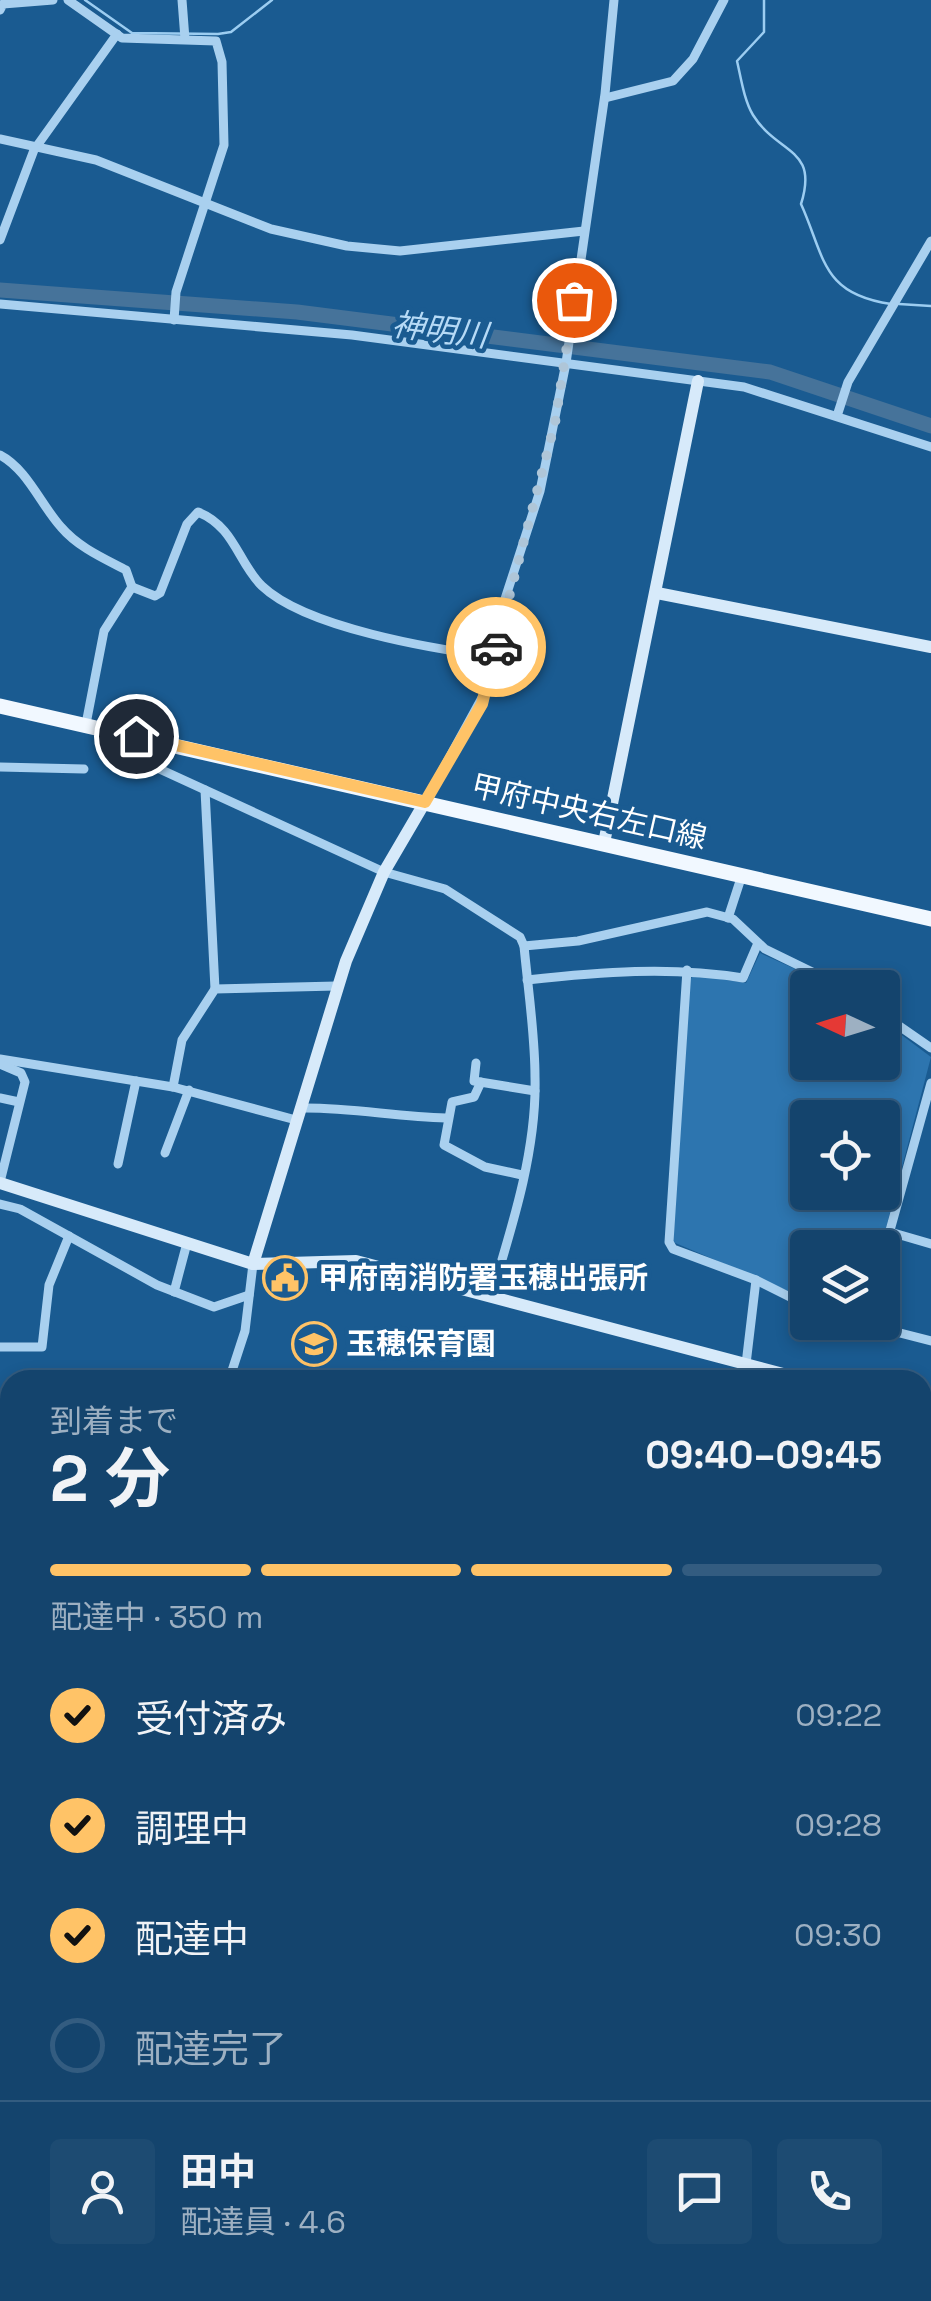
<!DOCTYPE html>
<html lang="ja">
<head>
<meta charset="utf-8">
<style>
  :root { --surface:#14446d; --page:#1d4b72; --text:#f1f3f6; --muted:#9db0c2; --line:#335c80; --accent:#ffc367 }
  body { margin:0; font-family:"Space Grotesk","Noto Sans JP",sans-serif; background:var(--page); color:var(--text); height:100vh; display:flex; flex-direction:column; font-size:38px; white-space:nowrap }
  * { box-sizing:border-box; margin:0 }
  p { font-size:32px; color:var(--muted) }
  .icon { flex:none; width:55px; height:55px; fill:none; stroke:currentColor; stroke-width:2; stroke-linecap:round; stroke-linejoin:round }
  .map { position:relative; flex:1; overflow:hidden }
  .drawer { position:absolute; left:0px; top:1370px; width:932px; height:932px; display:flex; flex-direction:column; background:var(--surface); border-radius:30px 30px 0 0; box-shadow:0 5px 15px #0003,0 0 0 2px var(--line) }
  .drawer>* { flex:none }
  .needle { width:65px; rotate:274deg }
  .tools { position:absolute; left:790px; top:970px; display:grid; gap:20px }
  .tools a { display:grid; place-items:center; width:110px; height:110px; border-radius:10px; background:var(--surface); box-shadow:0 5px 15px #0003,0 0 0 2px var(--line); font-size:50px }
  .pin { position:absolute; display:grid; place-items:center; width:85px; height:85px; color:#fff; margin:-42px; border:5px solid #fff; border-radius:50%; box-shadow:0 2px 10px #0007 }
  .courier { position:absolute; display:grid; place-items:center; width:100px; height:100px; margin:-50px; border:8px solid #ffc367; border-radius:50%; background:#fff; color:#222; box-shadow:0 2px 12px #0007 }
  .head em { font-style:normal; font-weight:700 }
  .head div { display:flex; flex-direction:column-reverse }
  .head { display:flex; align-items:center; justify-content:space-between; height:170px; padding:0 50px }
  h1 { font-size:65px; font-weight:700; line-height:75px }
  .bar { display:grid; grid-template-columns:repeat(4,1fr); gap:15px 10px; align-content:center; height:120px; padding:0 50px }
  .bar i { height:12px; border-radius:8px; background:var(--line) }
  .bar .on { background:var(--accent) }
  .bar p { grid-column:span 4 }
  .line { display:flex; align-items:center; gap:25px; padding:0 50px; border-top:2px solid var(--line) }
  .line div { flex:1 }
  .round { display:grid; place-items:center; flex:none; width:105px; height:105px; border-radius:10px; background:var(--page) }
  ol { padding:0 50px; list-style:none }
  li { display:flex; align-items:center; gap:30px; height:110px }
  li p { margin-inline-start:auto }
  li .icon { padding:10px; border-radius:50%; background:var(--accent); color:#111; stroke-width:4 }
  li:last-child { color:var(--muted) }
  li i { width:55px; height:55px; border:5px solid var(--line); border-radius:50% }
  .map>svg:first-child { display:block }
</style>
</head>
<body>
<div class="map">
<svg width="931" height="2301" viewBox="0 0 931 2301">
  <rect width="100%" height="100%" fill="#1a5b91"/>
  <!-- green -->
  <path fill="#2d75af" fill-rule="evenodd" d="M760,953l75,34 -27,1v74h74l1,-41 48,36 -50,190 -73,1 -1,51 -134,-57 17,-263 5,-4 51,8zM808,1118h74v74h-74z"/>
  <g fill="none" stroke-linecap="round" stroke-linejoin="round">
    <!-- stream -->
    <g stroke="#9ccdf1" stroke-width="2.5">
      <polyline points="85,0 132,33 218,34 231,32 272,0"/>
      <path d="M764,0v32l-27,29c4,17 7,39 16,54 25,40 66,32 48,89 24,53 20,90 90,100"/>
      <polyline points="899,304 931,306"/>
    </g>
    <!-- river -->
    <g stroke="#46739a" stroke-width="15">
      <polyline points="0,290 297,312 770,372 931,426"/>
      <polyline points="0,1469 10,1469"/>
    </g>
    <!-- street -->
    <g stroke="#a9d0ef" stroke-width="9">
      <polyline points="68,0 122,38 216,41 222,62 224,145 176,292 174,320"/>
      <polyline points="182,0 185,39"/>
      <polyline points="0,10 3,4 53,0"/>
      <polyline points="605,98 673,81 693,59 724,0"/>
      <polyline points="0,139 96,160 271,229 347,246 400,251 584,231"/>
      <polyline points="0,240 34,150 117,34"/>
      <polyline points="0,304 352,335 744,387 931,447"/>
      <polyline points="837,416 848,382 931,241"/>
      <path d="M0,455c27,14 41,50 61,72 17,20 42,31 65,43l6,17 -28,44 -18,93"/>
      <path d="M132,587l23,9 5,-3 27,-69 11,-12c37,15 40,51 64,74 44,42 172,63 233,71"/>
      <path d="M135,735l7,26 242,111 61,17 75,48 4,9c4,43 11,88 11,131 2,73 -23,150 -44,219"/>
      <polyline points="0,767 84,769"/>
      <polyline points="205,790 215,989"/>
      <polyline points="425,802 489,685 505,599 540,491 566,363 605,94 614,0"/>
      <polyline points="728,918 742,875"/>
      <polyline points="524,946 578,941 707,912 733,919 765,949 845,988"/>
      <polyline points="687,970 669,1242 673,1249 756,1280 808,1306"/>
      <path d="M527,980c73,-8 143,-14 216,-2l15,-35"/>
      <polyline points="882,1014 931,1048"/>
      <polyline points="0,1059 173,1087 296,1120"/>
      <polyline points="476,1063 474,1081 535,1091"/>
      <polyline points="0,1064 21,1073 25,1082 0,1182"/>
      <polyline points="481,1082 474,1097 452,1102 444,1145 485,1167 522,1175"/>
      <polyline points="173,1087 182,1040 215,989 336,986"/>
      <polyline points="0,1098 19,1102"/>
      <path d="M300,1108c50,-1 96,9 146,10"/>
      <polyline points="165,1153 189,1090"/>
      <polyline points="118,1164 136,1081"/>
      <polyline points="0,1204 20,1209 157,1285 214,1307 249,1295"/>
      <polyline points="890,1232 931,1244"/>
      <polyline points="882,1259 931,1083"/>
      <polyline points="174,1292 187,1243"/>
      <polyline points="857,1322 931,1341"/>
      <polyline points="0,1347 42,1347 49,1285 69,1236"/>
      <polyline points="229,1380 245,1331 253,1264"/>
      <polyline points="740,1380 746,1364 756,1280"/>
      <polyline points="0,1451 10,1451"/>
      <polyline points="0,1496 10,1495"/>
      <polyline points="922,1524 931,1525"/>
      <polyline points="0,1558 10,1559"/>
      <polyline points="4,1639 10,1591"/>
      <polyline points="0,1699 10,1699"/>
      <polyline points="922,1911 931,1913"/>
      <polyline points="0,1995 10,1993"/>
      <polyline points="922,2039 931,2038"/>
      <polyline points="0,2060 10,2058"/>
      <polyline points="0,2116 10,2116"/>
      <polyline points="922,2244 931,2244"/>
      <polyline points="0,2266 10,2233"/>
      <polyline points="0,2289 10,2289"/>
      <polyline points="434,2292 435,2301"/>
      <polyline points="62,2301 62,2292"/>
      <polyline points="191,2301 191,2292"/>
      <polyline points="335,2301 343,2292"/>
      <polyline points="669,2301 670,2292"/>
    </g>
    <!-- secondary -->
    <g stroke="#d7eafa" stroke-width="12">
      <polyline points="657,593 931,647"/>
      <polyline points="604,843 698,381"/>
      <polyline points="0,1183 253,1264 356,1261 806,1380"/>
      <polyline points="253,1264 346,961 384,872 425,802"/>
      <polyline points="922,1411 931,1413"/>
      <polyline points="922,1761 931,1634"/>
      <polyline points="0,1804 10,1805"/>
      <polyline points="10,2189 10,2190"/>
      <polyline points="175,2301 175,2292"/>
      <polyline points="912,2301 913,2292"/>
    </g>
    <!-- primary -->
    <polyline stroke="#f1f8ff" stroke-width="15" points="0,706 931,919"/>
  </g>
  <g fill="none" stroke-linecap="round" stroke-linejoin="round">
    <!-- done -->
    <polyline stroke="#afc6d8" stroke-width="10" stroke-dasharray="0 18" points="496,647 555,423 574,300"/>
    <!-- route -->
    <polyline stroke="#ffc367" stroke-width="12" points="136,736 425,802 482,704 496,647"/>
  </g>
  <!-- icons -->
  <defs>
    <g id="civic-ring" transform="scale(2.25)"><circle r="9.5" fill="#1a5b91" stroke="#ffc367" stroke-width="1.5"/><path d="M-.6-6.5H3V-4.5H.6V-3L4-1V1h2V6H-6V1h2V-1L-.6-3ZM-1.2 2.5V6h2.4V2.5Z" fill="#ffc367"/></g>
    <g id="school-ring" transform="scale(2.25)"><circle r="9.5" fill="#1a5b91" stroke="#ffc367" stroke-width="1.5"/><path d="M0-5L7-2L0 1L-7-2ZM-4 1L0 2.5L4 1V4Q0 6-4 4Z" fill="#ffc367"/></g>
  </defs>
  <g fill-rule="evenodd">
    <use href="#civic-ring" x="285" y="1278"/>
    <use href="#school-ring" x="314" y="1344"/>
  </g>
  <g text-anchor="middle" stroke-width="9" stroke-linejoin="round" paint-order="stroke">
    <!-- street labels -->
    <g font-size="30" fill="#fff" stroke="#1a5b91">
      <text transform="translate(589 812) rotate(13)" y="10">甲府中央右左口線</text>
    </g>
    <!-- poi labels -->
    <g font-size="30" font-weight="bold" fill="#fff" stroke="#1a5b91" text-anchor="start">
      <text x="318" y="1288">甲府南消防署玉穂出張所</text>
      <text x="346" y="1354">玉穂保育園</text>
    </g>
    <!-- water labels -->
    <g font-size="32" font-style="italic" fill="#b6daf6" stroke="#1a5b91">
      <text transform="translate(440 330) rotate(7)" y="11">神明川</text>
    </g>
  </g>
</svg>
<div class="tools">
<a><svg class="needle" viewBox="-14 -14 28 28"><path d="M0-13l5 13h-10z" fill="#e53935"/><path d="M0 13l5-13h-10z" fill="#9db0c2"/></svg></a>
<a><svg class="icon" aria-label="locate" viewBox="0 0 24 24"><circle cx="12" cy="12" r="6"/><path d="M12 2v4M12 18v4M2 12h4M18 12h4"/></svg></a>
<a><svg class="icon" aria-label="layers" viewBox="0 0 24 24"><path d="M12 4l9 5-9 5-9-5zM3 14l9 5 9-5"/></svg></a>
</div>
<div class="pin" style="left:574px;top:300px;background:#ea580c"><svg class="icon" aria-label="bag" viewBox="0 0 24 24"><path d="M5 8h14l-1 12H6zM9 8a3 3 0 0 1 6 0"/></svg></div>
<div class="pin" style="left:136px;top:736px;background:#1f2937"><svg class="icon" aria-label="home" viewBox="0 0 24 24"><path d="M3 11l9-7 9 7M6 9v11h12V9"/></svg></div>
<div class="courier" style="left:496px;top:647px"><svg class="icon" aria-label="car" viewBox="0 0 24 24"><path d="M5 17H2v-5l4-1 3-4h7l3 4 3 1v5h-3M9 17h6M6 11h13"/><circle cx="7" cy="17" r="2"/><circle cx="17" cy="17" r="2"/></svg></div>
<section class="drawer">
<div class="head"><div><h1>2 分</h1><p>到着まで</p></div><em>09:40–09:45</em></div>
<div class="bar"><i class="on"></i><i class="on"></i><i class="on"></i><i></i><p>配達中 · 350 m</p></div>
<ol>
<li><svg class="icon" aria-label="check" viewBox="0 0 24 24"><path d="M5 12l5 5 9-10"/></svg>受付済み<p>09:22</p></li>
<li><svg class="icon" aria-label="check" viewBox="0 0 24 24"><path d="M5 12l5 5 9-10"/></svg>調理中<p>09:28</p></li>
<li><svg class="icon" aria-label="check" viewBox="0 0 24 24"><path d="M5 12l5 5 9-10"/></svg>配達中<p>09:30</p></li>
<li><i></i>配達完了</li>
</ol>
<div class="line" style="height:180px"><a class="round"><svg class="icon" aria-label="person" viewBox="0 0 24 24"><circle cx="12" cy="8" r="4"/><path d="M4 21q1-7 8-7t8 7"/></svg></a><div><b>田中</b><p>配達員 · 4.6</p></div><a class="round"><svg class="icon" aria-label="chat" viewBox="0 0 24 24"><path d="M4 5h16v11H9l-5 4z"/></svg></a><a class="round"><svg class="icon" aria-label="phone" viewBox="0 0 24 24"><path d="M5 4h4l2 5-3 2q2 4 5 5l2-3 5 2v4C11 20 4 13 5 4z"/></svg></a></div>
</section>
</div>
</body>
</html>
